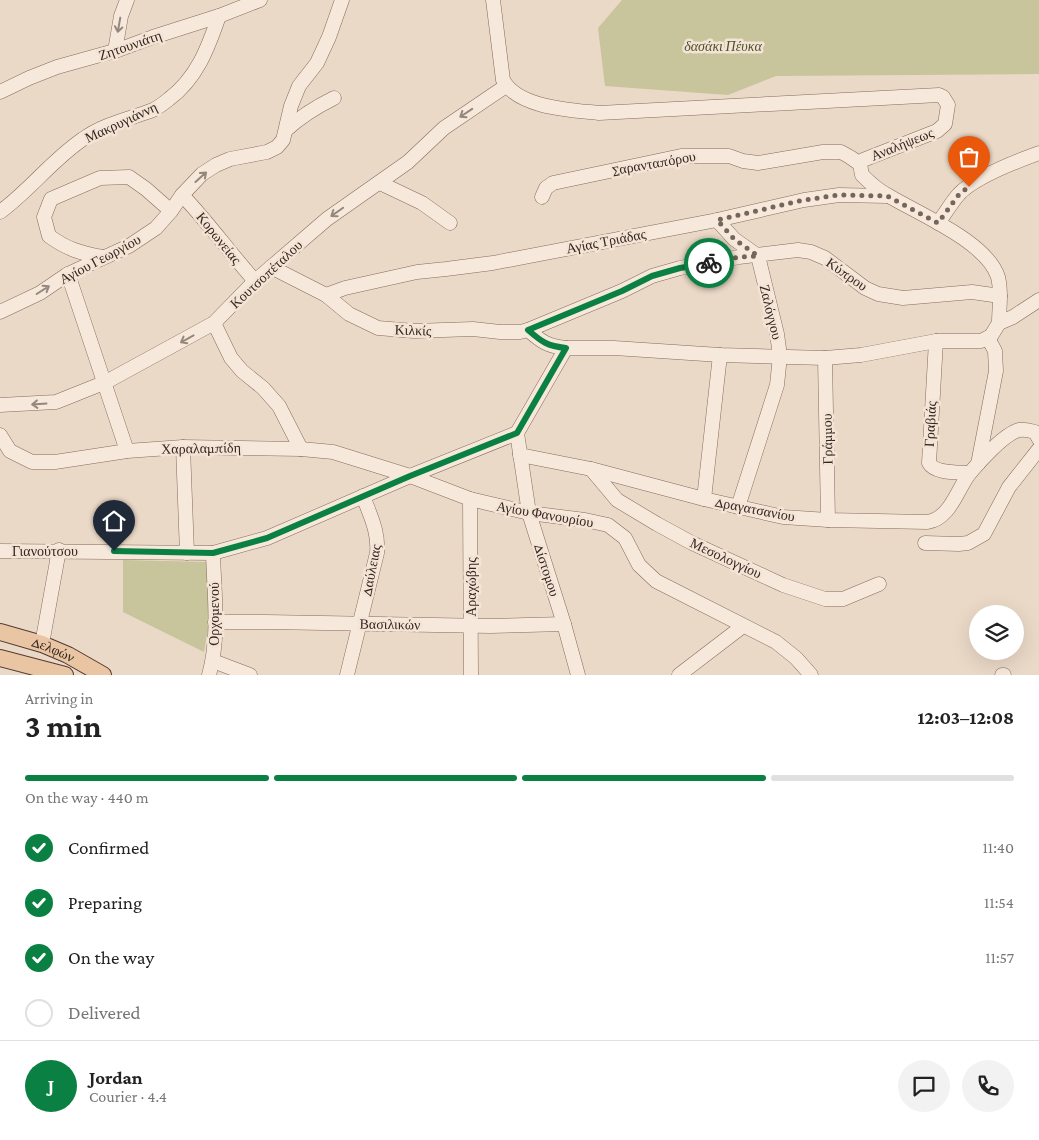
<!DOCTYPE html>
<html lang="en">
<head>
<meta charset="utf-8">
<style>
  :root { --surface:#fff; --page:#f2f2f2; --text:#222; --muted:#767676; --line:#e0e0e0; --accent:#0b8043 }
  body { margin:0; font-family:"Crimson Pro",serif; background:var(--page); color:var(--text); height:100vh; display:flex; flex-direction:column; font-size:19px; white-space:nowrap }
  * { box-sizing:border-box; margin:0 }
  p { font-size:16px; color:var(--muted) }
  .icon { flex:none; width:28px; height:28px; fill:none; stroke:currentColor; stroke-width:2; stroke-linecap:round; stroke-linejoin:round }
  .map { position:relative; height:675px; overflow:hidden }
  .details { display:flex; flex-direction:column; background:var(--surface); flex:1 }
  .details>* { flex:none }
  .tools { position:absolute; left:969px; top:605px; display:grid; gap:10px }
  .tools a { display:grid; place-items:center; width:55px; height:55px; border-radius:50%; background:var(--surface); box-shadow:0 5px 20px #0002; font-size:25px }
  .pin { position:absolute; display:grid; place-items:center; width:42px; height:42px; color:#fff; margin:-51px -21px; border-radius:50% 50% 50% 0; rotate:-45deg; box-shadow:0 0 5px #0007 }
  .pin .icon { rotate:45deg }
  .courier { position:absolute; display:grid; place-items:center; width:50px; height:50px; margin:-25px; border:4px solid #0b8043; border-radius:50%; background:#fff; color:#222; box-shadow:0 1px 6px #0007 }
  .head em { font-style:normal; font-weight:700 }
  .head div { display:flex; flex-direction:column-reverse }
  .head { display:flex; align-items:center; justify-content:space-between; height:85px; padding:0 25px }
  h1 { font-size:32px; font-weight:700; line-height:38px }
  .bar { display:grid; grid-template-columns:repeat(4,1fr); gap:8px 5px; align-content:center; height:60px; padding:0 25px }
  .bar i { height:6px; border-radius:4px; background:var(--line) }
  .bar .on { background:var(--accent) }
  .bar p { grid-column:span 4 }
  .line { display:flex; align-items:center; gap:12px; padding:0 25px; border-top:1px solid var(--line) }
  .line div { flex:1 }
  .round { display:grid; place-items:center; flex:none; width:52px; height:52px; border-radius:26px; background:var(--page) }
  ol { padding:0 25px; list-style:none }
  li { display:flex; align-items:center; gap:15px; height:55px }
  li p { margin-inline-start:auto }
  li .icon { padding:5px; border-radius:50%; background:var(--accent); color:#fff; stroke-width:4 }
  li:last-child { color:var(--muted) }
  li i { width:28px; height:28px; border:2px solid var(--line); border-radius:50% }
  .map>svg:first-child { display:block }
</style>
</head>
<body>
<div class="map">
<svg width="1039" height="675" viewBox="0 0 1039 675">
  <rect width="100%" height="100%" fill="#ebd9c7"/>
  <!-- green -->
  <g fill="#c8c49c">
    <polygon points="622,0 1039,0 1039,74 776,76 728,95 605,86 598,28"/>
    <polygon points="123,560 208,562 210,618 204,652 123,612"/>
  </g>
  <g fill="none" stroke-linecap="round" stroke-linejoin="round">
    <!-- minor casing -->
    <g stroke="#856b5e" stroke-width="15">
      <g id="minor">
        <path d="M493,0l10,80c15,28 68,30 96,33l340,-18 4,2 5,8 -3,19 -8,7 -74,29 -3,4 2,11c8,8 17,16 27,21 30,18 98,46 109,81 4,15 1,31 1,46l-8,13 -10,5h-45l-75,14 -36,3 -105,-3 -106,-7h-48l-49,85"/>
        <polyline points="115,51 121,16 127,0"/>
        <polyline points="0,92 29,78 57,67 118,50 153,37 219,16 260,0"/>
        <path d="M286,130c15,-14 30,-23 48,-32"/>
        <polyline points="380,183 422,203 450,223"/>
        <path d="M182,195c26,27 48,58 73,86"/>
        <polyline points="542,197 546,188 553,183 681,156 729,156 743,161 758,163 823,152 841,152 850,157 860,164"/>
        <path d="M0,212c30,-22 52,-52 83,-73 21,-15 46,-20 70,-29 6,-3 11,-7 16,-11 28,-21 39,-51 50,-83"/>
        <polyline points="717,220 734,239 758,256 777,334 780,356 777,385 738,507"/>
        <path d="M938,223c7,-9 13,-20 21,-29 16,-17 58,-33 80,-41"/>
        <path d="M102,257c-22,-4 -35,-8 -53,-21l-5,-19 7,-18 49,-21 29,-1 17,12 25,22"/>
        <path d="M271,267l55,28 23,19 29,14 36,3 59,-2 27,3h20l8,-2c14,12 19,16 38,18"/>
        <polyline points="68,274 127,451"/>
        <polyline points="326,295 345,288 417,272 446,269 493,263 717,220 804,200 839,195 887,196"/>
        <polyline points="0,312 40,293 68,274 129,246 156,228 171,211 182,195 202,174 216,165 230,159 267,152 277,147 283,140 291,106 299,86 317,63 329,37 342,0"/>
        <polyline points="214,323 231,358 242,371 263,388 279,406 301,449"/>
        <polyline points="999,323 1013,317 1039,300"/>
        <polyline points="528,330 622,291 652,276 680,268 739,257 798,250 811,252 825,258 865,288 878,294 903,298 972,292 1000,296"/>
        <path d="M936,341l-7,122c6,11 29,9 41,10"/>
        <polyline points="825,358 828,520"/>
        <polyline points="0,405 56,402 106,382 214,323 255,281 327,219 408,162 444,128 506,86"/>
        <polyline points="517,433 529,513 564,624 578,675"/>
        <polyline points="0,435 10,451 32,462 55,462 127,451 183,447 301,449 333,452 410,476 470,499 529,513 585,520 608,525 625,538 639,565 656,581 776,642 796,658 811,675"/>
        <polyline points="183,447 187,553"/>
        <path d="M520,455l71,14 113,30 79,18 45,3 99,2c23,-3 30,-32 42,-48 10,-12 35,-40 50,-44 6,-1 10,0 16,2l4,7"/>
        <polyline points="978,464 996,371 995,351 988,338"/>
        <polyline points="591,469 617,500 657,524 692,543 783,585 825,599 843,599 879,584"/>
        <polyline points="470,499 471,675"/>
        <polyline points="704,499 720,355"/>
        <polyline points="925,543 959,544 968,543 984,534 1009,487 1039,449"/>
        <polyline points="0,551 213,553 267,538 410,476 517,433"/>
        <polyline points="215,622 267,622 490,626 564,624"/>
        <polyline points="42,644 59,550"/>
        <polyline points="213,661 250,675"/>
        <path d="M209,675c11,-39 5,-83 4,-122"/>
        <path d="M347,675l30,-122c2,-21 -7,-38 -14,-57"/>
        <polyline points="679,675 743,626"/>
        <polyline points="1002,675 1004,675"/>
      </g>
    </g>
    <!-- major casing -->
    <g stroke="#533a32" stroke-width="18">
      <g id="major">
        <path id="s1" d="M0,632l42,12 26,11 35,20"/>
        <polyline points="0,658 65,675"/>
      </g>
    </g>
    <!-- minor -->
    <use href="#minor" stroke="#f6e8da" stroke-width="14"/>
    <!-- major -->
    <use href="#major" stroke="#eac5a3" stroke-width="16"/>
  </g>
  <!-- one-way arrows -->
  <defs><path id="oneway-shaft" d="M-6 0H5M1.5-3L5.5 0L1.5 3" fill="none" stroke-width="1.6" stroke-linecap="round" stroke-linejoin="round" transform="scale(1.25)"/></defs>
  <g stroke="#96877d">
    <use href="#oneway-shaft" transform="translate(119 25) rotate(100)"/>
    <use href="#oneway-shaft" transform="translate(466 113) rotate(146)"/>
    <use href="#oneway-shaft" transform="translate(201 177) rotate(-42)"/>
    <use href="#oneway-shaft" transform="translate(337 212) rotate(145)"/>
    <use href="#oneway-shaft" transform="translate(43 290) rotate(-32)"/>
    <use href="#oneway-shaft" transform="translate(187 339) rotate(151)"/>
    <use href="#oneway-shaft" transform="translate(39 404) rotate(176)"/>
  </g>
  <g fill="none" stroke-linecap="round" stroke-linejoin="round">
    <!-- done -->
    <polyline stroke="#75655a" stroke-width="5" stroke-dasharray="0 9" points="709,263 739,257 758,256 734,239 717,220 804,200 839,195 887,196 938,223 960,193 969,187"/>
    <!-- route -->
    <path stroke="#0b8043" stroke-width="6" d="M114,551l99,2 54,-15 143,-62 107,-43 49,-85c-19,-2 -24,-6 -38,-18l94,-39 30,-15 28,-8 29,-5"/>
  </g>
  <g text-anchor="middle" stroke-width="5" stroke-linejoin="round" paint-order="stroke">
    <!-- street labels -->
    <g font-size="14" fill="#362620" stroke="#f3e4d6">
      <text transform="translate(130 45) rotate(-19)" y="5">Ζητουνιάτη</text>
      <text transform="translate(121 122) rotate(-25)" y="5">Μακρυγιάννη</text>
      <text transform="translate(902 144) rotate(-22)" y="5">Αναλήψεως</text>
      <text transform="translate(654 163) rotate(-10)" y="5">Σαρανταπόρου</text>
      <text transform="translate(219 238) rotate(51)" y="5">Κορωνείας</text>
      <text transform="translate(606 241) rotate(-11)" y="5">Αγίας Τριάδας</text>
      <text transform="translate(100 259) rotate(-28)" y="5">Αγίου Γεωργίου</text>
      <text transform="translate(266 274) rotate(-43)" y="5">Κουτσοπέταλου</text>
      <text transform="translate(847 274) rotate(35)" y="5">Κύπρου</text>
      <text transform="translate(771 312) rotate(76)" y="5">Ζαλόγγου</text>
      <text transform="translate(413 330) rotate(2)" y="5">Κιλκίς</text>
      <text transform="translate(930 424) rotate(-87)" y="5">Γραβιάς</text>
      <text transform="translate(827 439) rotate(-91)" y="5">Γράμμου</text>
      <text transform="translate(201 448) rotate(-1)" y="5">Χαραλαμπίδη</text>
      <text transform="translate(755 509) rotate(11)" y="5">Δραγατσανίου</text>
      <text transform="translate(545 514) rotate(10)" y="5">Αγίου Φανουρίου</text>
      <text x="45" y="556">Γιανούτσου</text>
      <text transform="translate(726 558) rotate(25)" y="5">Μεσολογγίου</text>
      <text transform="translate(371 570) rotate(-79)" y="5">Δαύλειας</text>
      <text transform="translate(547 570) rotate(72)" y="5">Δίστομου</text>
      <text transform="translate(471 587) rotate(-90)" y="5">Αραχώβης</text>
      <text transform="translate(214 614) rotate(-90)" y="5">Ορχομενού</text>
      <text transform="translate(390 624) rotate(1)" y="5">Βασιλικών</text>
      <text dy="5" stroke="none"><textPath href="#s1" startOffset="56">Δελφών</textPath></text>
    </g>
    <!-- park labels -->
    <g font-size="14" font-style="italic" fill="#4f5129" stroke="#f3e4d6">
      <text x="723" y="51">δασάκι Πέυκα</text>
    </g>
  </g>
</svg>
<div class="tools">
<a><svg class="icon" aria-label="layers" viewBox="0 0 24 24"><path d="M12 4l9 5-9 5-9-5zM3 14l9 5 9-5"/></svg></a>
</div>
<div class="pin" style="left:969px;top:187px;background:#ea580c"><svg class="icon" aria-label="bag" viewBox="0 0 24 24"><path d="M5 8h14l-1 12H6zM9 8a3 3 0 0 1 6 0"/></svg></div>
<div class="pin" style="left:114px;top:551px;background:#1f2937"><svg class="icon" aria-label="home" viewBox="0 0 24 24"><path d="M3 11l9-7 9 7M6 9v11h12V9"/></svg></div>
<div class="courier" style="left:709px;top:263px"><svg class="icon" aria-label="bike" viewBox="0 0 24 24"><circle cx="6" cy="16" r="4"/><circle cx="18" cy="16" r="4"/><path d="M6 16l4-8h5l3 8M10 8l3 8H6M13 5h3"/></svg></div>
</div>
<section class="details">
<div class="head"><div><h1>3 min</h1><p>Arriving in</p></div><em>12:03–12:08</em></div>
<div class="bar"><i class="on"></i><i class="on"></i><i class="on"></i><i></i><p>On the way · 440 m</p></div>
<ol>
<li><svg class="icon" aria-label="check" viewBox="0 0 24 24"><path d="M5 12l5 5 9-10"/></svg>Confirmed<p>11:40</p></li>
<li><svg class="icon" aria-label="check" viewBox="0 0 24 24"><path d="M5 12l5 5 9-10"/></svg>Preparing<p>11:54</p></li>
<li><svg class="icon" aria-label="check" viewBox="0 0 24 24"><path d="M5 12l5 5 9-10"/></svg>On the way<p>11:57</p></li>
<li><i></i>Delivered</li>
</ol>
<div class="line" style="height:90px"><b class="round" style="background:var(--accent);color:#fff">J</b><div><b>Jordan</b><p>Courier · 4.4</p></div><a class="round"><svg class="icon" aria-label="chat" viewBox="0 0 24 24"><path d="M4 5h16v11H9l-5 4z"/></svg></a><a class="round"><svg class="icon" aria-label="phone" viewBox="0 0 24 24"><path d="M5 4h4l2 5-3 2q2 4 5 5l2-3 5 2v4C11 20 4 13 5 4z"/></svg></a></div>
</section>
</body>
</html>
